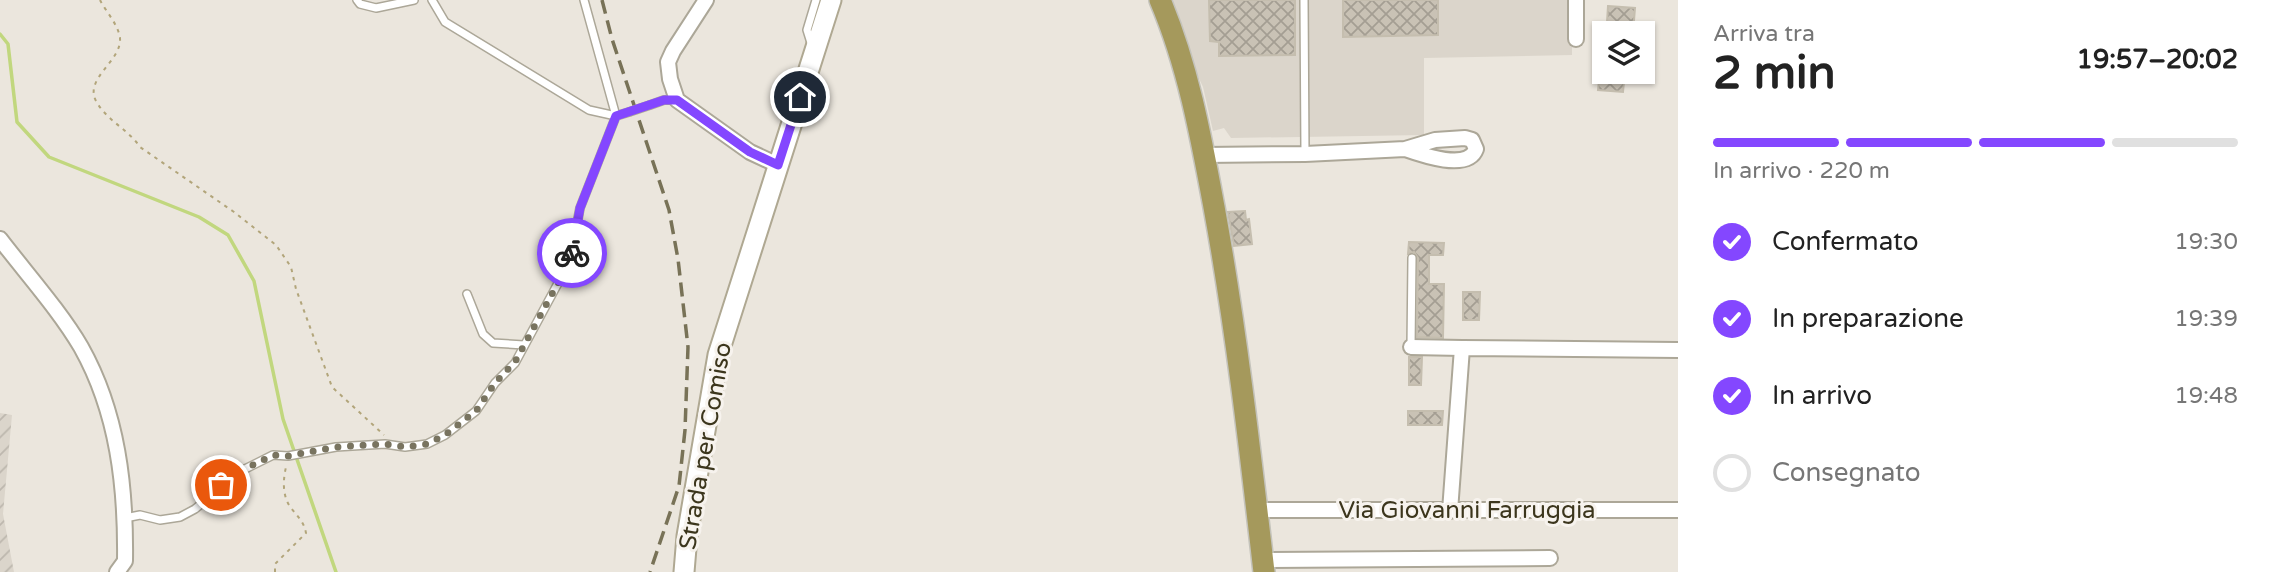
<!DOCTYPE html>
<html lang="it">
<head>
<meta charset="utf-8">
<style>
  :root { --surface:#fff; --page:#f6f6f6; --text:#222; --muted:#767676; --line:#e0e0e0; --accent:#8447ff }
  body { margin:0; font-family:"Varela Round",sans-serif; background:var(--page); color:var(--text); height:100vh; display:flex; flex-direction:column; font-size:26px; white-space:nowrap }
  * { box-sizing:border-box; margin:0 }
  p { font-size:23px; color:var(--muted) }
  .icon { flex:none; width:38px; height:38px; fill:none; stroke:currentColor; stroke-width:2; stroke-linecap:round; stroke-linejoin:round }
  .map { position:relative; flex:1; overflow:hidden }
  .details { display:flex; flex-direction:column; background:var(--surface); width:595px }
  .details>* { flex:none }
  .tools { position:absolute; left:1592px; top:21px; display:grid; gap:14px }
  .tools a { display:grid; place-items:center; width:63px; height:63px; border-radius:0px; background:var(--surface); box-shadow:0 2px 5px #0004; font-size:35px }
  .pin { position:absolute; display:grid; place-items:center; width:60px; height:60px; color:#fff; margin:-30px; border:4px solid #fff; border-radius:50%; box-shadow:0 2px 7px #0007 }
  .courier { position:absolute; display:grid; place-items:center; width:70px; height:70px; margin:-35px; border:5px solid #8447ff; border-radius:50%; background:#fff; color:#222; box-shadow:0 2px 9px #0007 }
  .headline em { font-style:normal; font-weight:700 }
  .headline div { display:flex; flex-direction:column-reverse }
  .headline { display:flex; align-items:center; justify-content:space-between; height:119px; padding:0 35px }
  h1 { font-size:46px; font-weight:700; line-height:52px }
  .bar { display:grid; grid-template-columns:repeat(4,1fr); gap:10px 7px; align-content:center; height:84px; padding:0 35px }
  .bar i { height:9px; border-radius:5px; background:var(--line) }
  .bar .on { background:var(--accent) }
  .bar p { grid-column:span 4 }
  ol { padding:0 35px; list-style:none }
  li { display:flex; align-items:center; gap:21px; height:77px }
  li p { margin-inline-start:auto }
  li .icon { padding:7px; border-radius:50%; background:var(--accent); color:#fff; stroke-width:4 }
  li:last-child { color:var(--muted) }
  li i { width:38px; height:38px; border:4px solid var(--line); border-radius:50% }
  main { display:flex; flex:1; min-height:0 }
  .map>svg:first-child { display:block }
</style>
</head>
<body>
<main>
<div class="map">
<svg width="1678" height="572" viewBox="0 0 1678 572">
  <defs>
    <pattern id="industrial-furrows" width="10" height="10" patternUnits="userSpaceOnUse" patternTransform="scale(1.75)"><rect width="10" height="10" fill="#dbd5cb"/><path d="M-1 1l2-2M0 10L10 0M9 11l2-2" fill="none" stroke="#bdb7ae"/></pattern>
    <pattern id="building-cross-hatch" width="8" height="8" patternUnits="userSpaceOnUse" patternTransform="scale(1.75)"><rect width="8" height="8" fill="#c9c2b5"/><path d="M0 0l8 8M0 8l8-8" fill="none" stroke="#a49e93"/></pattern>
  </defs>
  <rect width="100%" height="100%" fill="#ebe6dd"/>
  <!-- built -->
  <polygon fill="#dbd5cb" points="1170,0 1572,0 1572,55 1424,58 1424,135 1231,138 1224,128 1213,131 1203,87 1194,68"/>
  <!-- industrial -->
  <polygon fill="url(#industrial-furrows)" points="0,413 12,415 3,514 14,572 0,572"/>
  <g fill="none" stroke-linecap="round" stroke-linejoin="round">
    <!-- stream -->
    <polyline stroke="#c1d77e" stroke-width="3.5" points="0,34 8,44 17,122 49,157 199,217 228,235 254,281 283,419 336,572"/>
  </g>
  <!-- building -->
  <g fill="url(#building-cross-hatch)" stroke="#c5beaf" stroke-width="2">
    <polygon points="1209,0 1295,0 1295,55 1219,56 1219,42 1210,41"/>
    <polygon points="1343,0 1438,0 1438,35 1343,37"/>
    <polygon points="1608,6 1635,8 1633,33 1616,32 1617,23 1607,22"/>
    <polygon points="1600,72 1625,72 1623,92 1598,90"/>
    <polygon points="1245,211 1246,220 1249,219 1252,244 1234,246 1228,212"/>
    <polygon points="1409,242 1444,243 1443,255 1429,255 1429,284 1444,284 1443,338 1417,337 1418,258 1414,252 1408,254"/>
    <polygon points="1463,292 1480,292 1479,320 1463,320"/>
    <polygon points="1409,357 1422,357 1421,385 1409,385"/>
    <polygon points="1408,411 1443,411 1442,425 1408,425"/>
  </g>
  <g fill="none" stroke-linecap="round" stroke-linejoin="round">
    <!-- lane casing -->
    <g stroke="#aca798" stroke-width="10">
      <g id="lane">
        <polyline points="357,0 360,4 376,8 414,0"/>
        <polyline points="432,0 445,22 589,110 616,116 584,0"/>
        <polyline points="1304,0 1305,153"/>
        <polyline points="812,46 807,30 816,0"/>
        <polyline points="650,105 664,100 677,100"/>
        <polyline points="467,294 483,334 493,343 524,345"/>
        <polyline points="1411,347 1412,258"/>
        <polyline points="125,518 140,515 160,520 180,517 195,509 239,472 273,455 288,456 336,447 385,444 405,447 427,444 445,435 476,411 495,383 515,363 570,261 580,208 616,116 629,112"/>
      </g>
    </g>
    <!-- street casing -->
    <g stroke="#aca798" stroke-width="18">
      <g id="street">
        <polyline points="706,0 673,51 668,62 670,79 677,100 750,152 778,165"/>
        <polyline points="1576,39 1576,0"/>
        <path d="M1204,155l101,-1 100,-5 30,-9 30,-2 7,2 4,9c-8,22 -54,6 -71,0"/>
        <path d="M0,239c26,34 60,72 81,108 37,66 45,140 44,214l-8,11"/>
        <polyline points="1411,347 1462,348"/>
        <polyline points="1256,510 1678,510"/>
        <polyline points="1450,511 1462,348 1678,350"/>
        <polyline points="1262,560 1550,558"/>
      </g>
    </g>
    <!-- secondary casing -->
    <g stroke="#afa892" stroke-width="23">
      <polyline id="secondary" points="684,572 687,536 718,355 831,0"/>
    </g>
    <!-- primary casing -->
    <g stroke="#c4c3bb" stroke-width="24">
      <path id="primary" d="M1160,0c28,66 41,137 54,207 22,120 36,243 50,365"/>
    </g>
    <!-- path -->
    <g stroke="#b2a57a" stroke-width="2" stroke-dasharray="3.5 5" stroke-linecap="butt">
      <path d="M100,0c6,12 18,24 20,38 2,23 -36,40 -24,63 11,20 32,28 44,46l94,65 42,33 15,22 5,22 36,98 52,48"/>
      <path d="M275,572v-8l31,-31c-2,-11 -8,-16 -15,-25 -9,-12 -8,-28 -5,-41"/>
    </g>
    <!-- lane -->
    <use href="#lane" stroke="#fff" stroke-width="7"/>
    <!-- street -->
    <use href="#street" stroke="#fff" stroke-width="14"/>
    <!-- secondary -->
    <use href="#secondary" stroke="#fff" stroke-width="19"/>
    <!-- primary -->
    <use href="#primary" stroke="#a5995c" stroke-width="21"/>
    <!-- rail -->
    <polyline stroke="#787257" stroke-width="3.5" stroke-dasharray="14 7" stroke-linecap="butt" points="602,0 612,39 669,210 678,259 688,347 685,430 679,486 650,572"/>
    <!-- lane-bridge casing -->
    <g stroke="#aca798" stroke-width="10" stroke-linecap="butt">
      <polyline id="lane-bridge" points="629,112 650,105"/>
    </g>
    <!-- lane-bridge -->
    <use href="#lane-bridge" stroke="#fff" stroke-width="7"/>
  </g>
  <g fill="none" stroke-linecap="round" stroke-linejoin="round">
    <!-- done -->
    <polyline stroke="#797460" stroke-width="7" stroke-dasharray="0 12.6" points="221,485 239,472 273,455 288,456 336,447 385,444 405,447 427,444 445,435 476,411 495,383 515,362 570,261 572,253"/>
    <!-- route -->
    <polyline stroke="#8447ff" stroke-width="9" points="572,253 580,208 616,116 664,100 677,100 750,152 778,165 800,97"/>
  </g>
  <g text-anchor="middle" stroke-width="6" stroke-linejoin="round" paint-order="stroke">
    <!-- street labels -->
    <g font-size="24" fill="#3c361d" stroke="#f7f3ee">
      <text transform="translate(705 446) rotate(-80)" y="8">Strada per Comiso</text>
      <text x="1467" y="518">Via Giovanni Farruggia</text>
    </g>
  </g>
</svg>
<div class="tools">
<a><svg class="icon" aria-label="layers" viewBox="0 0 24 24"><path d="M12 4l9 5-9 5-9-5zM3 14l9 5 9-5"/></svg></a>
</div>
<div class="pin" style="left:221px;top:485px;background:#ea580c"><svg class="icon" aria-label="bag" viewBox="0 0 24 24"><path d="M5 8h14l-1 12H6zM9 8a3 3 0 0 1 6 0"/></svg></div>
<div class="pin" style="left:800px;top:97px;background:#1f2937"><svg class="icon" aria-label="home" viewBox="0 0 24 24"><path d="M3 11l9-7 9 7M6 9v11h12V9"/></svg></div>
<div class="courier" style="left:572px;top:253px"><svg class="icon" aria-label="bike" viewBox="0 0 24 24"><circle cx="6" cy="16" r="4"/><circle cx="18" cy="16" r="4"/><path d="M6 16l4-8h5l3 8M10 8l3 8H6M13 5h3"/></svg></div>
</div>
<section class="details">
<div class="headline"><div><h1>2 min</h1><p>Arriva tra</p></div><em>19:57–20:02</em></div>
<div class="bar"><i class="on"></i><i class="on"></i><i class="on"></i><i></i><p>In arrivo · 220 m</p></div>
<ol>
<li><svg class="icon" aria-label="check" viewBox="0 0 24 24"><path d="M5 12l5 5 9-10"/></svg>Confermato<p>19:30</p></li>
<li><svg class="icon" aria-label="check" viewBox="0 0 24 24"><path d="M5 12l5 5 9-10"/></svg>In preparazione<p>19:39</p></li>
<li><svg class="icon" aria-label="check" viewBox="0 0 24 24"><path d="M5 12l5 5 9-10"/></svg>In arrivo<p>19:48</p></li>
<li><i></i>Consegnato</li>
</ol>
</section>
</main>
</body>
</html>
